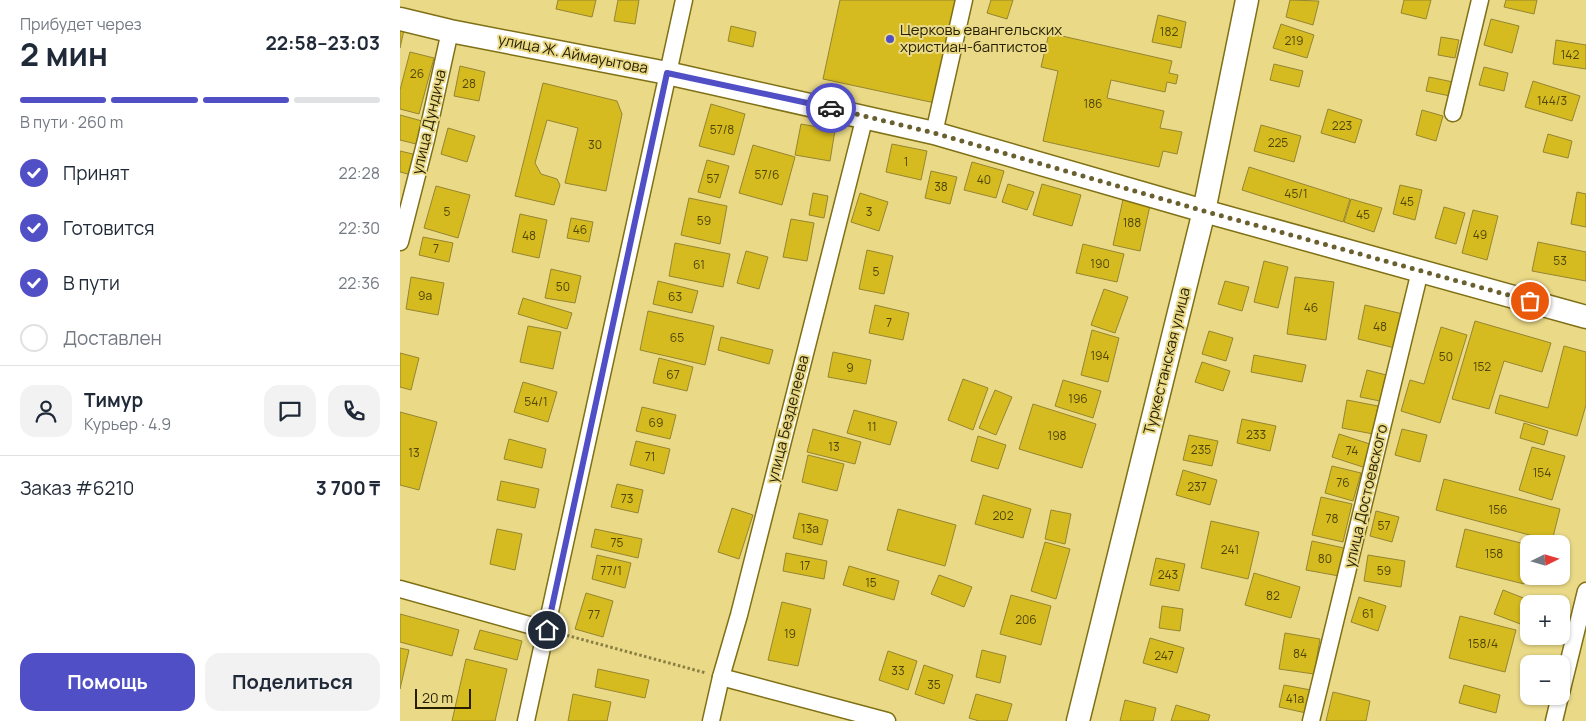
<!DOCTYPE html>
<html lang="ru">
<head>
<meta charset="utf-8">
<style>
  :root { --surface:#fff; --page:#f2f2f3; --text:#1f2937; --muted:#747a83; --line:#e0e1e3; --accent:#514fc6 }
  body { margin:0; font-family:Manrope,sans-serif; background:var(--page); color:var(--text); height:100vh; display:flex; flex-direction:column; font-size:19px; white-space:nowrap }
  * { box-sizing:border-box; margin:0 }
  p { font-size:16px; color:var(--muted) }
  .icon { flex:none; width:28px; height:28px; fill:none; stroke:currentColor; stroke-width:2; stroke-linecap:round; stroke-linejoin:round }
  .map { position:relative; flex:1; overflow:hidden }
  .side { display:flex; flex-direction:column; background:var(--surface); width:400px }
  .side>* { flex:none }
  .needle { width:32px; rotate:85deg }
  .tools { position:absolute; left:1120px; top:535px; display:grid; gap:10px }
  .tools a { display:grid; place-items:center; width:50px; height:50px; border-radius:10px; background:var(--surface); box-shadow:0 1px 4px #0004; font-size:25px }
  .scale { position:absolute; left:15px; bottom:12px; width:56px; box-sizing:border-box; padding-left:5px; border:2px solid #251f00; border-top:0; font-size:14px; line-height:18px; white-space:nowrap; color:#251f00; -webkit-text-stroke:4px #eada87; paint-order:stroke }
  .pin { position:absolute; display:grid; place-items:center; width:42px; height:42px; color:#fff; margin:-21px; border:2px solid #fff; border-radius:50%; box-shadow:0 1px 5px #0007 }
  .courier { position:absolute; display:grid; place-items:center; width:50px; height:50px; margin:-25px; border:4px solid #514fc6; border-radius:50%; background:#fff; color:#222; box-shadow:0 1px 6px #0007 }
  .headline em { font-style:normal; font-weight:700 }
  .headline div { display:flex; flex-direction:column-reverse }
  .headline { display:flex; align-items:center; justify-content:space-between; height:85px; padding:0 20px }
  h1 { font-size:32px; font-weight:700; line-height:38px }
  .bar { display:grid; grid-template-columns:repeat(4,1fr); gap:8px 5px; align-content:center; height:60px; padding:0 20px }
  .bar i { height:6px; border-radius:4px; background:var(--line) }
  .bar .on { background:var(--accent) }
  .bar p { grid-column:span 4 }
  .line { display:flex; align-items:center; gap:12px; padding:0 20px; border-top:1px solid var(--line) }
  .line div { flex:1 }
  .round { display:grid; place-items:center; flex:none; width:52px; height:52px; border-radius:15px; background:var(--page) }
  ol { padding:0 20px; list-style:none }
  li { display:flex; align-items:center; gap:15px; height:55px }
  li p { margin-inline-start:auto }
  li .icon { padding:5px; border-radius:50%; background:var(--accent); color:#fff; stroke-width:4 }
  li:last-child { color:var(--muted) }
  li i { width:28px; height:28px; border:2px solid var(--line); border-radius:50% }
  .cta { display:flex; gap:10px; margin-top:auto; padding:10px 20px }
  .cta a { flex:1; height:58px; border-radius:15px; background:var(--accent); color:#fff; font-size:20px; font-weight:700; line-height:58px; text-align:center }
  .cta a+a { background:var(--page); color:var(--text) }
  main { display:flex; flex:1; min-height:0 }
  .map>svg:first-child { display:block }
</style>
</head>
<body>
<main>
<section class="side">
<div class="headline"><div><h1>2 мин</h1><p>Прибудет через</p></div><em>22:58–23:03</em></div>
<div class="bar"><i class="on"></i><i class="on"></i><i class="on"></i><i></i><p>В пути · 260 m</p></div>
<ol>
<li><svg class="icon" aria-label="check" viewBox="0 0 24 24"><path d="M5 12l5 5 9-10"/></svg>Принят<p>22:28</p></li>
<li><svg class="icon" aria-label="check" viewBox="0 0 24 24"><path d="M5 12l5 5 9-10"/></svg>Готовится<p>22:30</p></li>
<li><svg class="icon" aria-label="check" viewBox="0 0 24 24"><path d="M5 12l5 5 9-10"/></svg>В пути<p>22:36</p></li>
<li><i></i>Доставлен</li>
</ol>
<div class="line" style="height:90px"><a class="round"><svg class="icon" aria-label="person" viewBox="0 0 24 24"><circle cx="12" cy="8" r="4"/><path d="M4 21q1-7 8-7t8 7"/></svg></a><div><b>Тимур</b><p>Курьер · 4.9</p></div><a class="round"><svg class="icon" aria-label="chat" viewBox="0 0 24 24"><path d="M4 5h16v11H9l-5 4z"/></svg></a><a class="round"><svg class="icon" aria-label="phone" viewBox="0 0 24 24"><path d="M5 4h4l2 5-3 2q2 4 5 5l2-3 5 2v4C11 20 4 13 5 4z"/></svg></a></div>
<div class="line" style="height:65px"><div>Заказ #6210</div><b>3 700 ₸</b></div>
<div class="cta"><a>Помощь</a><a>Поделиться</a></div>
</section>
<div class="map">
<svg width="1186" height="721" viewBox="0 0 1186 721">
  <rect width="100%" height="100%" fill="#eada87"/>
  <!-- building -->
  <g fill="#d5bb1f" stroke="#958531">
    <polygon points="158,0 196,0 192,17 156,9"/>
    <polygon points="218,0 239,0 235,24 214,21"/>
    <polygon points="440,0 557,0 535,103 423,79"/>
    <polygon points="591,0 613,0 607,19 587,13"/>
    <polygon points="890,0 919,1 913,25 886,17"/>
    <polygon points="1004,0 1031,0 1026,19 1001,13"/>
    <polygon points="1106,0 1137,0 1134,14 1104,7"/>
    <polygon points="758,15 786,22 781,48 752,42"/>
    <polygon points="1091,19 1119,26 1112,53 1084,45"/>
    <polygon points="881,24 914,35 907,58 873,48"/>
    <polygon points="331,26 356,32 353,47 328,41"/>
    <polygon points="0,29 4,30 0,48"/>
    <polygon points="649,33 772,61 769,73 778,75 776,84 767,82 765,92 711,80 707,98 764,111 760,128 782,132 777,154 763,151 759,167 643,141 658,71 641,67"/>
    <polygon points="1041,37 1059,40 1055,58 1038,55"/>
    <polygon points="1156,40 1186,45 1186,69 1153,64"/>
    <polygon points="10,52 34,58 19,114 0,109 0,90"/>
    <polygon points="874,64 903,71 899,87 870,80"/>
    <polygon points="60,66 85,72 79,101 54,96"/>
    <polygon points="1084,67 1108,73 1104,91 1079,85"/>
    <polygon points="1029,77 1053,82 1050,96 1026,91"/>
    <polygon points="1133,81 1180,96 1172,121 1125,107"/>
    <polygon points="143,83 217,101 222,114 206,191 165,183 178,128 147,120 135,163 141,174 157,179 160,185 154,205 115,196"/>
    <polygon points="311,104 345,114 334,155 299,146"/>
    <polygon points="928,109 962,120 955,143 921,133"/>
    <polygon points="1022,110 1043,116 1036,141 1016,135"/>
    <polygon points="0,115 22,121 16,144 0,140"/>
    <polygon points="401,124 435,130 430,161 395,155"/>
    <polygon points="861,125 901,136 894,162 854,151"/>
    <polygon points="48,128 75,136 67,162 41,154"/>
    <polygon points="1148,134 1172,141 1168,158 1143,152"/>
    <polygon points="492,144 527,151 521,180 486,172"/>
    <polygon points="353,145 395,157 382,205 339,193"/>
    <polygon points="0,151 17,155 12,175 0,172"/>
    <polygon points="307,160 329,166 320,198 298,192"/>
    <polygon points="572,162 604,171 596,198 564,190"/>
    <polygon points="849,167 950,199 943,222 842,190"/>
    <polygon points="531,171 557,177 550,204 525,198"/>
    <polygon points="608,184 634,192 627,210 602,202"/>
    <polygon points="642,184 681,195 672,226 633,215"/>
    <polygon points="1000,185 1022,190 1015,220 993,214"/>
    <polygon points="36,186 70,195 58,238 24,228"/>
    <polygon points="1177,192 1186,194 1186,227 1171,224"/>
    <polygon points="413,193 428,196 424,218 409,215"/>
    <polygon points="460,193 488,202 479,231 451,222"/>
    <polygon points="724,195 751,201 740,251 713,245"/>
    <polygon points="289,198 327,206 320,244 281,235"/>
    <polygon points="951,199 982,208 974,232 944,222"/>
    <polygon points="1044,207 1065,213 1056,244 1035,238"/>
    <polygon points="1073,210 1098,216 1087,260 1062,253"/>
    <polygon points="120,214 147,220 139,258 112,252"/>
    <polygon points="171,218 193,222 189,242 167,238"/>
    <polygon points="391,219 414,223 407,261 383,257"/>
    <polygon points="23,237 53,243 49,262 19,255"/>
    <polygon points="1138,242 1186,252 1186,281 1132,271"/>
    <polygon points="275,243 330,254 323,287 269,276"/>
    <polygon points="683,244 724,254 717,282 676,273"/>
    <polygon points="467,250 493,256 484,294 459,289"/>
    <polygon points="346,251 368,257 359,289 337,283"/>
    <polygon points="864,261 888,267 878,308 854,302"/>
    <polygon points="151,269 181,276 175,303 145,298"/>
    <polygon points="11,277 44,283 38,315 6,309"/>
    <polygon points="895,277 934,282 926,340 887,334"/>
    <polygon points="258,281 298,291 292,313 253,304"/>
    <polygon points="825,281 849,287 842,311 818,304"/>
    <polygon points="704,289 728,297 715,333 691,325"/>
    <polygon points="123,298 172,313 167,329 118,314"/>
    <polygon points="475,305 509,313 503,340 469,333"/>
    <polygon points="965,305 1003,314 995,348 958,339"/>
    <polygon points="248,311 314,326 305,365 240,350"/>
    <polygon points="1075,321 1151,343 1142,372 1104,361 1089,409 1052,399"/>
    <polygon points="128,326 161,332 153,369 120,362"/>
    <polygon points="1041,327 1067,335 1040,423 1001,411 1010,380 1024,384"/>
    <polygon points="692,330 719,338 708,382 681,375"/>
    <polygon points="809,331 833,338 826,361 802,354"/>
    <polygon points="321,337 373,350 369,364 318,350"/>
    <polygon points="1164,346 1186,352 1186,405 1177,436 1095,413 1100,395 1148,408"/>
    <polygon points="433,352 471,360 466,384 428,377"/>
    <polygon points="0,353 19,358 11,390 0,387"/>
    <polygon points="854,355 906,365 902,382 851,372"/>
    <polygon points="259,358 293,367 287,391 253,383"/>
    <polygon points="802,362 830,371 823,391 795,382"/>
    <polygon points="967,370 986,375 980,401 960,397"/>
    <polygon points="563,379 588,388 573,430 548,420"/>
    <polygon points="663,380 701,391 693,418 655,406"/>
    <polygon points="123,382 157,392 148,422 114,412"/>
    <polygon points="595,390 612,397 596,435 579,428"/>
    <polygon points="947,400 978,406 973,434 942,428"/>
    <polygon points="633,404 696,424 682,468 619,449"/>
    <polygon points="242,407 276,415 270,439 236,431"/>
    <polygon points="454,410 497,422 490,445 447,433"/>
    <polygon points="0,412 37,422 19,490 0,485"/>
    <polygon points="842,419 876,426 870,451 837,443"/>
    <polygon points="1124,423 1148,431 1144,445 1120,438"/>
    <polygon points="413,429 461,442 455,464 407,452"/>
    <polygon points="1002,429 1027,435 1020,462 995,455"/>
    <polygon points="939,434 973,445 966,468 932,457"/>
    <polygon points="789,435 818,441 812,466 783,460"/>
    <polygon points="578,436 606,445 598,469 571,461"/>
    <polygon points="109,439 146,449 142,468 104,459"/>
    <polygon points="236,441 270,449 264,474 230,465"/>
    <polygon points="1132,447 1165,456 1152,500 1119,490"/>
    <polygon points="408,455 444,464 437,491 402,482"/>
    <polygon points="932,466 961,473 953,501 925,493"/>
    <polygon points="783,470 817,480 810,505 776,495"/>
    <polygon points="1044,479 1160,509 1152,541 1036,510"/>
    <polygon points="101,481 139,489 135,508 97,500"/>
    <polygon points="217,484 243,490 238,513 211,507"/>
    <polygon points="583,495 631,509 623,538 575,524"/>
    <polygon points="921,497 952,504 943,542 912,535"/>
    <polygon points="332,508 353,515 339,559 318,552"/>
    <polygon points="498,509 556,525 545,566 487,550"/>
    <polygon points="651,510 671,514 665,544 645,539"/>
    <polygon points="976,511 999,517 992,542 970,536"/>
    <polygon points="399,513 428,520 422,545 393,538"/>
    <polygon points="811,521 859,532 848,579 801,568"/>
    <polygon points="97,529 122,534 115,570 90,564"/>
    <polygon points="195,529 242,539 238,558 191,547"/>
    <polygon points="1065,529 1129,545 1129,564 1124,584 1056,567"/>
    <polygon points="912,541 944,548 939,576 906,570"/>
    <polygon points="645,542 670,549 656,599 631,591"/>
    <polygon points="386,553 427,561 424,579 383,571"/>
    <polygon points="197,555 231,563 225,588 192,579"/>
    <polygon points="968,555 1005,561 1001,587 964,581"/>
    <polygon points="756,558 785,564 779,591 750,585"/>
    <polygon points="449,566 499,581 494,600 443,585"/>
    <polygon points="854,573 900,587 891,618 845,605"/>
    <polygon points="539,575 572,587 564,607 531,594"/>
    <polygon points="1103,590 1131,601 1129,604 1123,625 1094,614"/>
    <polygon points="186,593 213,601 203,637 175,629"/>
    <polygon points="611,595 651,606 641,645 600,634"/>
    <polygon points="959,597 986,606 978,631 951,622"/>
    <polygon points="382,602 411,609 398,666 368,660"/>
    <polygon points="762,606 783,609 780,631 759,628"/>
    <polygon points="0,614 59,630 52,656 0,642"/>
    <polygon points="1060,616 1116,630 1105,672 1049,658"/>
    <polygon points="80,630 122,641 117,660 74,649"/>
    <polygon points="885,633 920,639 914,674 879,669"/>
    <polygon points="750,638 784,648 777,673 743,663"/>
    <polygon points="0,648 9,650 0,689"/>
    <polygon points="582,650 606,656 600,683 576,677"/>
    <polygon points="488,651 517,661 508,690 479,680"/>
    <polygon points="66,659 107,669 95,721 52,721"/>
    <polygon points="524,665 553,675 544,704 515,694"/>
    <polygon points="198,669 249,680 245,698 195,687"/>
    <polygon points="884,685 911,690 906,713 879,707"/>
    <polygon points="1064,685 1100,695 1096,713 1059,703"/>
    <polygon points="933,692 970,701 966,721 926,721"/>
    <polygon points="173,694 211,702 207,721 168,721"/>
    <polygon points="576,694 612,704 607,721 579,721 569,718"/>
    <polygon points="725,700 756,708 753,721 720,721"/>
    <polygon points="776,705 810,715 808,721 771,721"/>
  </g>
  <g fill="none" stroke-linecap="round" stroke-linejoin="round">
    <!-- street casing -->
    <g stroke="#7f6f15" stroke-width="19">
      <g id="street">
        <polyline points="1053,113 1080,0"/>
        <polyline points="534,133 564,0"/>
        <polyline points="0,242 26,140 50,31"/>
        <polyline points="0,589 147,630"/>
        <polyline points="321,677 487,721"/>
        <polyline points="1161,693 1186,591"/>
        <polyline points="126,721 284,0"/>
        <polyline points="311,721 321,677 339,615 465,116"/>
        <polyline points="911,721 1020,271"/>
        <polyline points="1154,721 1160,696"/>
      </g>
    </g>
    <!-- secondary casing -->
    <g stroke="#7f6f15" stroke-width="25">
      <g id="secondary">
        <polyline points="0,19 50,31 267,73 534,133 804,211 1186,317"/>
        <polyline points="678,721 804,211 847,0"/>
      </g>
    </g>
    <!-- path -->
    <polyline stroke="#897e44" stroke-width="3" stroke-dasharray="2.5 2.5" stroke-linecap="butt" points="162,634 306,673"/>
    <!-- street -->
    <use href="#street" stroke="#fff" stroke-width="16"/>
    <!-- secondary -->
    <use href="#secondary" stroke="#fff" stroke-width="22"/>
  </g>
  <g fill="none" stroke-linecap="round" stroke-linejoin="round">
    <!-- done -->
    <polyline stroke="#6a602f" stroke-width="5" stroke-dasharray="0 9" points="431,108 534,133 804,211 1130,301"/>
    <!-- route -->
    <polyline stroke="#514fc6" stroke-width="6" points="147,630 267,73 431,108"/>
  </g>
  <!-- markers -->
  <circle fill="#514fc6" stroke="#eada87" stroke-width="2" cx="490" cy="39" r="5"/>
  <g text-anchor="middle" stroke-width="4" stroke-linejoin="round" paint-order="stroke">
    <!-- number labels -->
    <g font-size="12" fill="#514608">
      <text x="769" y="36">182</text>
      <text x="894" y="45">219</text>
      <text x="1170" y="59">142</text>
      <text x="17" y="78">26</text>
      <text x="69" y="88">28</text>
      <text x="1152" y="105">144/3</text>
      <text x="693" y="108">186</text>
      <text x="942" y="130">223</text>
      <text x="322" y="134">57/8</text>
      <text x="878" y="147">225</text>
      <text x="195" y="149">30</text>
      <text x="506" y="166">1</text>
      <text x="367" y="179">57/6</text>
      <text x="313" y="183">57</text>
      <text x="584" y="184">40</text>
      <text x="541" y="191">38</text>
      <text x="896" y="198">45/1</text>
      <text x="1007" y="206">45</text>
      <text x="47" y="216">5</text>
      <text x="469" y="216">3</text>
      <text x="963" y="219">45</text>
      <text x="304" y="225">59</text>
      <text x="732" y="227">188</text>
      <text x="180" y="234">46</text>
      <text x="1080" y="239">49</text>
      <text x="129" y="240">48</text>
      <text x="36" y="253">7</text>
      <text x="1160" y="265">53</text>
      <text x="700" y="268">190</text>
      <text x="299" y="269">61</text>
      <text x="476" y="276">5</text>
      <text x="163" y="291">50</text>
      <text x="25" y="300">9а</text>
      <text x="275" y="301">63</text>
      <text x="911" y="312">46</text>
      <text x="489" y="327">7</text>
      <text x="980" y="331">48</text>
      <text x="277" y="342">65</text>
      <text x="700" y="360">194</text>
      <text x="1046" y="361">50</text>
      <text x="1082" y="371">152</text>
      <text x="450" y="372">9</text>
      <text x="273" y="379">67</text>
      <text x="678" y="403">196</text>
      <text x="136" y="406">54/1</text>
      <text x="256" y="427">69</text>
      <text x="472" y="431">11</text>
      <text x="856" y="439">233</text>
      <text x="657" y="440">198</text>
      <text x="434" y="451">13</text>
      <text x="801" y="454">235</text>
      <text x="952" y="455">74</text>
      <text x="14" y="457">13</text>
      <text x="250" y="461">71</text>
      <text x="1142" y="477">154</text>
      <text x="943" y="487">76</text>
      <text x="797" y="491">237</text>
      <text x="227" y="503">73</text>
      <text x="1098" y="514">156</text>
      <text x="603" y="520">202</text>
      <text x="932" y="523">78</text>
      <text x="984" y="530">57</text>
      <text x="410" y="533">13а</text>
      <text x="217" y="547">75</text>
      <text x="830" y="554">241</text>
      <text x="1094" y="558">158</text>
      <text x="925" y="563">80</text>
      <text x="405" y="570">17</text>
      <text x="211" y="575">77/1</text>
      <text x="984" y="575">59</text>
      <text x="768" y="579">243</text>
      <text x="471" y="587">15</text>
      <text x="873" y="600">82</text>
      <text x="968" y="618">61</text>
      <text x="194" y="619">77</text>
      <text x="626" y="624">206</text>
      <text x="390" y="638">19</text>
      <text x="1083" y="648">158/4</text>
      <text x="900" y="658">84</text>
      <text x="764" y="660">247</text>
      <text x="498" y="675">33</text>
      <text x="534" y="689">35</text>
      <text x="895" y="703">41а</text>
    </g>
    <!-- poi labels -->
    <g font-size="15" fill="#251f00" stroke="#eada87" text-anchor="start">
      <text x="500" y="35">Церковь евангельских<tspan x="500" dy="17">христиан-баптистов</tspan></text>
    </g>
    <!-- street labels -->
    <g font-size="15" fill="#251f00" stroke="#eada87">
      <text transform="translate(173 54) rotate(11)" y="5">улица Ж. Аймауытова</text>
      <text transform="translate(29 122) rotate(-77)" y="5">улица Дундича</text>
      <text transform="translate(767 361) rotate(-76)" y="5">Туркестанская улица</text>
      <text transform="translate(388 419) rotate(-76)" y="5">улица Безделеева</text>
      <text transform="translate(966 496) rotate(-77)" y="5">улица Достоевского</text>
    </g>
  </g>
</svg>
<div class="tools">
<a><svg class="needle" viewBox="-14 -14 28 28"><path d="M0-13l5 13h-10z" fill="#e53935"/><path d="M0 13l5-13h-10z" fill="#747a83"/></svg></a>
<a>+</a>
<a>−</a>
</div>
<div class="scale">20 m</div>
<div class="pin" style="left:1130px;top:301px;background:#ea580c"><svg class="icon" aria-label="bag" viewBox="0 0 24 24"><path d="M5 8h14l-1 12H6zM9 8a3 3 0 0 1 6 0"/></svg></div>
<div class="pin" style="left:147px;top:630px;background:#1f2937"><svg class="icon" aria-label="home" viewBox="0 0 24 24"><path d="M3 11l9-7 9 7M6 9v11h12V9"/></svg></div>
<div class="courier" style="left:431px;top:108px"><svg class="icon" aria-label="car" viewBox="0 0 24 24"><path d="M5 17H2v-5l4-1 3-4h7l3 4 3 1v5h-3M9 17h6M6 11h13"/><circle cx="7" cy="17" r="2"/><circle cx="17" cy="17" r="2"/></svg></div>
</div>
</main>
</body>
</html>
